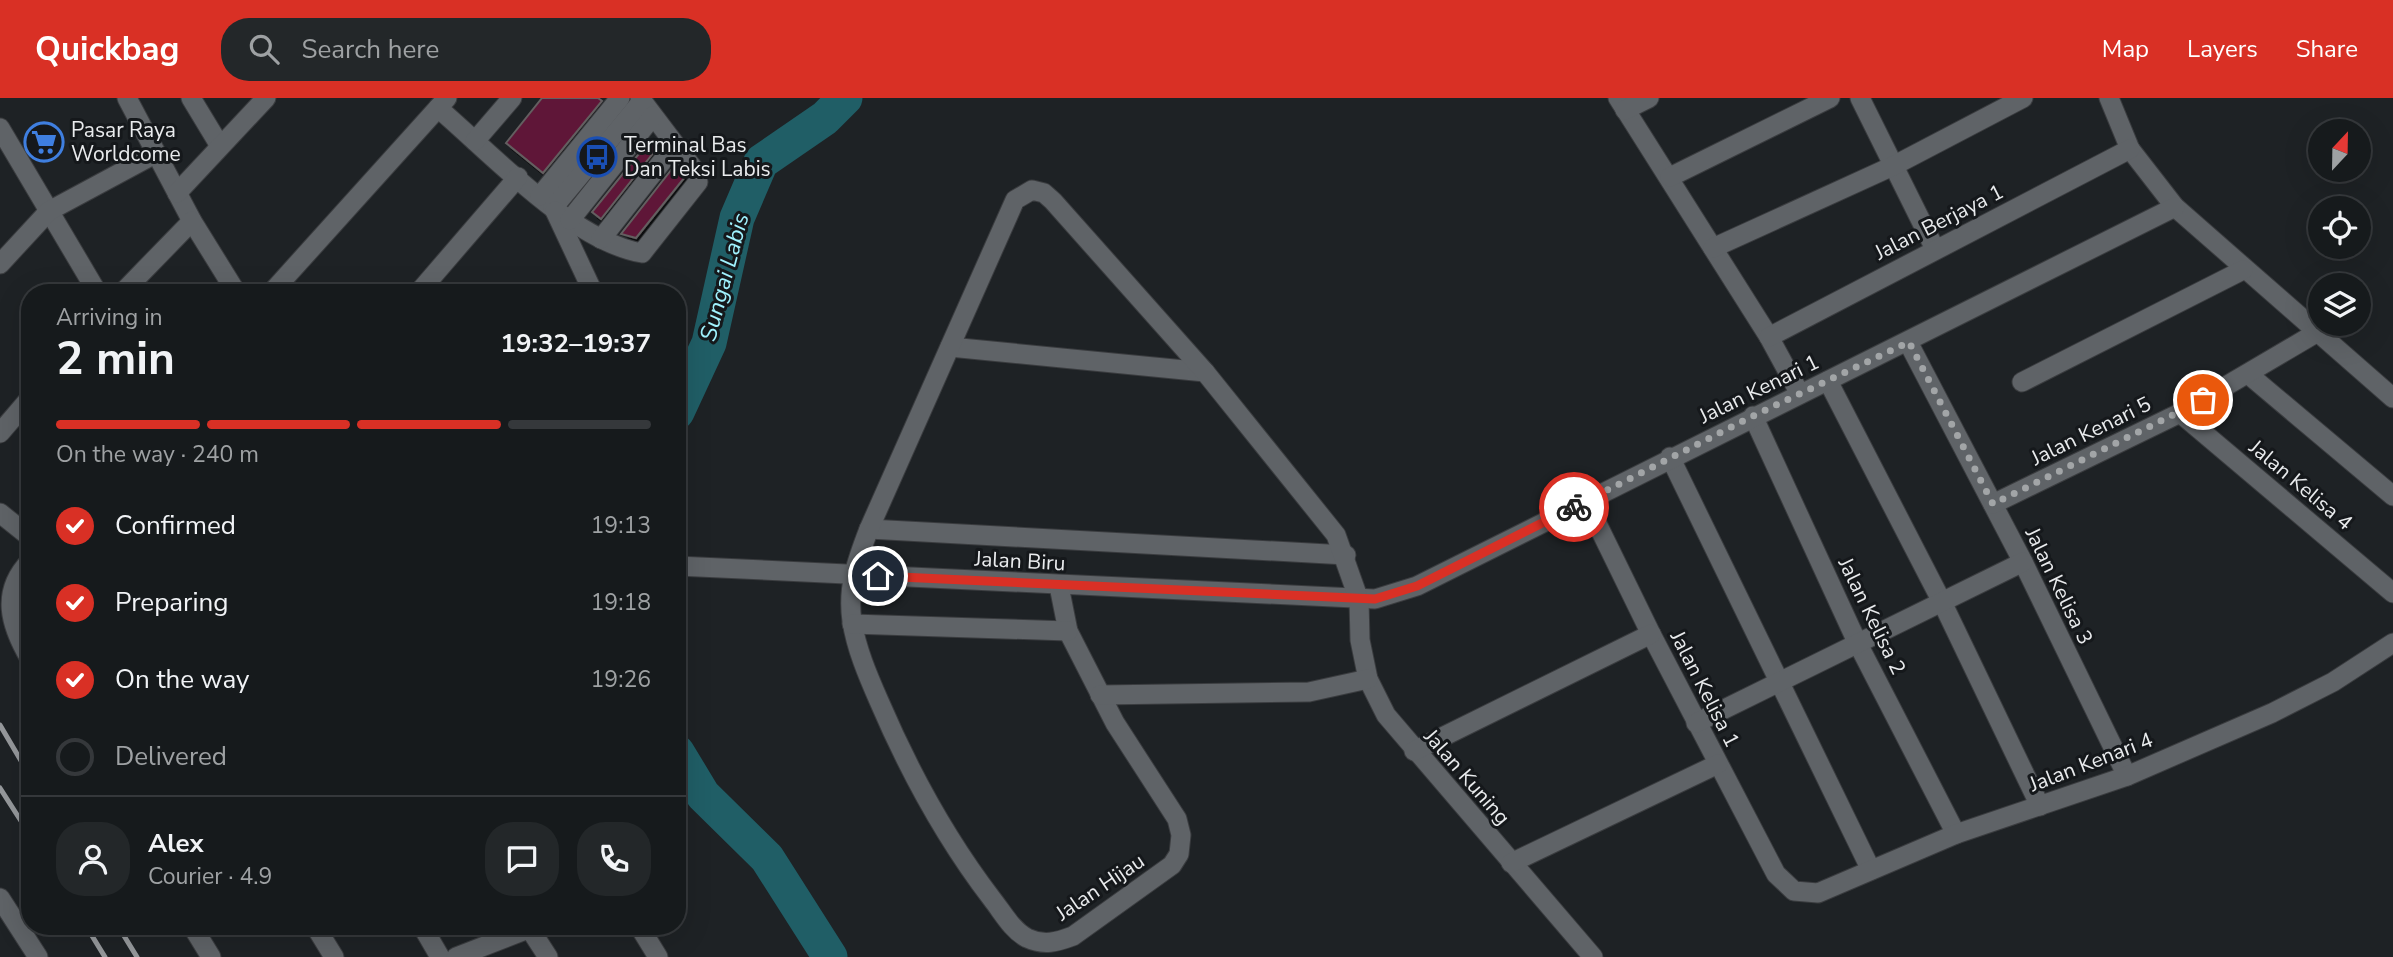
<!DOCTYPE html>
<html lang="en">
<head>
<meta charset="utf-8">
<style>
  :root { --surface:#161a1c; --page:#232729; --text:#f1f3f6; --muted:#9ea1a3; --line:#35383b; --accent:#d93025 }
  body { margin:0; font-family:"Nunito Sans",sans-serif; background:var(--page); color:var(--text); height:100vh; display:flex; flex-direction:column; font-size:26px; white-space:nowrap }
  * { box-sizing:border-box; margin:0 }
  p { font-size:23px; color:var(--muted) }
  .icon { flex:none; width:38px; height:38px; fill:none; stroke:currentColor; stroke-width:2; stroke-linecap:round; stroke-linejoin:round }
  .map { position:relative; flex:1; overflow:hidden }
  .panel { position:absolute; left:21px; top:186px; width:665px; height:651px; display:flex; flex-direction:column; background:var(--surface); border-radius:28px; box-shadow:0 7px 28px #0002,0 0 0 2px var(--line) }
  .panel>* { flex:none }
  .needle { width:46px; rotate:22deg }
  .controls { position:absolute; left:2308px; top:21px; display:grid; gap:14px }
  .controls a { display:grid; place-items:center; width:63px; height:63px; border-radius:50%; background:var(--surface); box-shadow:0 7px 28px #0002,0 0 0 2px var(--line); font-size:35px }
  .pin { position:absolute; display:grid; place-items:center; width:60px; height:60px; color:#fff; margin:-30px; border:4px solid #fff; border-radius:50%; box-shadow:0 2px 7px #0007 }
  .courier { position:absolute; display:grid; place-items:center; width:70px; height:70px; margin:-35px; border:5px solid #d93025; border-radius:50%; background:#fff; color:#222; box-shadow:0 2px 9px #0007 }
  .headline em { font-style:normal; font-weight:700 }
  .headline div { display:flex; flex-direction:column-reverse }
  .headline { display:flex; align-items:center; justify-content:space-between; height:119px; padding:0 35px }
  h1 { font-size:46px; font-weight:700; line-height:52px }
  .bar { display:grid; grid-template-columns:repeat(4,1fr); gap:10px 7px; align-content:center; height:84px; padding:0 35px }
  .bar i { height:9px; border-radius:5px; background:var(--line) }
  .bar .active { background:var(--accent) }
  .bar p { grid-column:span 4 }
  .line { display:flex; align-items:center; gap:18px; padding:0 35px; border-top:2px solid var(--line) }
  .line div { flex:1 }
  .round { display:grid; place-items:center; flex:none; width:74px; height:74px; border-radius:28px; background:var(--page) }
  ol { padding:0 35px; list-style:none }
  li { display:flex; align-items:center; gap:21px; height:77px }
  li p { margin-inline-start:auto }
  li .icon { padding:7px; border-radius:50%; background:var(--accent); color:#fff; stroke-width:4 }
  li:last-child { color:var(--muted) }
  li i { width:38px; height:38px; border:4px solid var(--line); border-radius:50% }
  header { display:flex; align-items:center; gap:42px; box-sizing:border-box; height:98px; padding:0 35px; background:var(--accent); color:#fff }
  header strong { font-size:33px }
  nav { display:flex; gap:38px; margin-inline-start:auto; font-size:24px }
  .search { width:490px; height:63px; background:var(--page); display:flex; align-items:center; gap:18px; box-sizing:border-box; padding:0 24px; border-radius:28px; color:var(--muted); font-size:26px }
  .map>svg:first-child { display:block }
</style>
</head>
<body>
<header>
<strong>Quickbag</strong>
<div class="search"><svg class="icon" aria-label="search" viewBox="0 0 24 24"><circle cx="10" cy="10" r="6"/><path d="M15 15l6 6"/></svg>Search here</div>
<nav><a>Map</a><a>Layers</a><a>Share</a></nav>
</header>
<div class="map">
<svg width="2393" height="859" viewBox="0 0 2393 859">
  <defs>
    <filter id="shadow"><feDropShadow dx="6" dy="6" stdDeviation="0" flood-color="#0009"/></filter>
  </defs>
  <rect width="100%" height="100%" fill="#1e2225"/>
  <g fill="none" stroke-linecap="round" stroke-linejoin="round">
    <!-- river -->
    <g stroke="#205e66" stroke-width="35">
      <polyline points="677,314 709,245 737,120 761,64 825,20 845,0"/>
      <polyline points="677,654 703,697 767,760 830,859"/>
    </g>
  </g>
  <!-- building -->
  <g fill="#5e1938" stroke="#645e60" stroke-width="2" filter="url(#shadow)">
    <polygon points="542,0 598,0 602,3 543,75 506,45"/>
    <polygon points="650,42 658,49 601,121 592,114"/>
    <polygon points="675,67 685,79 636,140 621,136"/>
  </g>
  <g fill="none" stroke-linecap="round" stroke-linejoin="round">
    <!-- minor casing -->
    <g stroke="#3a3c3f" stroke-width="21">
      <g id="minor">
        <polyline points="127,0 192,123 236,194"/>
        <polyline points="191,0 220,48"/>
        <polyline points="1618,0 1769,239 1800,296"/>
        <polyline points="1860,0 1935,151"/>
        <polyline points="2109,0 2130,51 2175,109 2393,300"/>
        <path d="M438,10c54,46 134,133 204,145l56,-71 -2,-10 -56,-74"/>
        <polyline points="1625,12 1649,0"/>
        <polyline points="0,30 97,194"/>
        <polyline points="475,43 512,0"/>
        <polyline points="1670,79 1830,0"/>
        <polyline points="177,95 266,0"/>
        <polyline points="540,98 620,0"/>
        <polyline points="553,110 642,3"/>
        <polyline points="555,113 593,194"/>
        <polyline points="570,122 653,18"/>
        <polyline points="601,141 675,47"/>
        <polyline points="1713,150 1895,67 2023,0"/>
        <polyline points="0,166 49,113 155,56"/>
        <polyline points="123,194 192,123"/>
        <polyline points="272,194 447,0"/>
        <polyline points="419,194 518,79"/>
        <polyline points="1769,239 2130,51"/>
        <polyline points="1908,244 2023,464 2127,678"/>
        <polyline points="950,249 1205,274"/>
        <polyline points="2248,276 2393,398"/>
        <polyline points="1828,283 1943,506 2040,708"/>
        <polyline points="2022,284 2243,172"/>
        <polyline points="2180,315 2393,495"/>
        <polyline points="1753,318 1857,544 1956,736"/>
        <polyline points="0,335 30,300"/>
        <polyline points="1670,359 1871,772"/>
        <polyline points="1586,403 1651,536 1776,776 1794,793 1818,795 1956,736 2127,678 2272,615 2333,584 2393,545"/>
        <polyline points="1993,406 2180,315 2316,235"/>
        <polyline points="0,415 30,439"/>
        <polyline points="869,431 1346,457"/>
        <path d="M30,463c-30,31 -20,64 0,98"/>
        <polyline points="677,468 1375,501 1417,488 2175,109"/>
        <path d="M1059,488l9,45 47,92 62,96 4,16 -2,19 -7,11 -99,71c-16,6 -29,10 -46,2 -15,-8 -24,-25 -35,-39 -46,-60 -83,-128 -113,-198 -11,-25 -23,-53 -27,-80 -5,-34 5,-61 17,-92l146,-329 17,-10 12,3 9,8 152,171 131,163 23,65 1,40 8,39 18,36 207,242"/>
        <polyline points="852,526 1068,533"/>
        <polyline points="1100,597 1309,594 1368,581"/>
        <polyline points="1696,625 2023,464"/>
        <polyline points="1414,653 1651,536"/>
        <polyline points="1511,765 1718,666"/>
        <polyline points="0,800 38,859"/>
        <polyline points="192,828 211,859"/>
        <polyline points="315,828 334,859"/>
        <polyline points="422,828 440,859"/>
        <polyline points="528,828 548,859"/>
        <polyline points="639,828 658,859"/>
        <polyline points="456,859 536,828"/>
      </g>
    </g>
    <!-- minor -->
    <use href="#minor" stroke="#5f6367" stroke-width="19"/>
    <!-- rail -->
    <g stroke="#96999c" stroke-width="5">
      <polyline points="0,627 30,678"/>
      <polyline points="0,690 30,737"/>
      <polyline points="86,828 105,859"/>
      <polyline points="118,828 137,859"/>
    </g>
  </g>
  <g fill="none" stroke-linecap="round" stroke-linejoin="round">
    <!-- done -->
    <polyline stroke="#a2a5a7" stroke-width="7" stroke-dasharray="0 12.6" points="1574,409 1753,318 1909,244 1993,406 2203,302"/>
    <!-- route -->
    <polyline stroke="#d93025" stroke-width="9" points="878,478 1375,501 1417,488 1574,409"/>
  </g>
  <!-- icons -->
  <defs>
    <g id="supermarket-ring" transform="scale(2.0125)"><circle r="9.5" fill="#15181b" stroke="#3f7fe0" stroke-width="1.5"/><path d="M-6-5.5h2.5l.6 2H6L4.5 2H-2.5L-4.4-4H-6ZM-1.5 3.2a1.3 1.3 0 1 0 .1 0ZM3 3.2a1.3 1.3 0 1 0 .1 0Z" fill="#3f7fe0"/></g>
    <g id="bus-ring" transform="scale(2.0125)"><circle r="9.5" fill="#15181b" stroke="#1a4fb4" stroke-width="1.5"/><path d="M-5-6H5V4H4V6H2V4H-2V6H-4V4H-5ZM-3.5-4V0h7V-4ZM-3.5 1.2v1.5H-2V1.2ZM2 1.2v1.5H3.5V1.2Z" fill="#1a4fb4"/></g>
  </defs>
  <g fill-rule="evenodd">
    <use href="#supermarket-ring" x="44" y="44"/>
    <use href="#bus-ring" x="597" y="59"/>
  </g>
  <g text-anchor="middle" stroke-width="6" stroke-linejoin="round" paint-order="stroke">
    <!-- poi labels -->
    <g font-size="21" fill="#e9ebed" stroke="#15181b" text-anchor="start">
      <text x="71" y="39">Pasar Raya<tspan x="71" dy="24">Worldcome</tspan></text>
      <text x="624" y="54">Terminal Bas<tspan x="624" dy="24">Dan Teksi Labis</tspan></text>
    </g>
    <!-- street labels -->
    <g font-size="21" fill="#e9ebed" stroke="#15181b">
      <text transform="translate(1939 124) rotate(-27)" y="7">Jalan Berjaya 1</text>
      <text transform="translate(1759 291) rotate(-26)" y="7">Jalan Kenari 1</text>
      <text transform="translate(2091 333) rotate(-26)" y="7">Jalan Kenari 5</text>
      <text transform="translate(2301 387) rotate(40)" y="7">Jalan Kelisa 4</text>
      <text transform="translate(1020 463) rotate(3)" y="7">Jalan Biru</text>
      <text transform="translate(2059 488) rotate(64)" y="7">Jalan Kelisa 3</text>
      <text transform="translate(1872 518) rotate(64)" y="7">Jalan Kelisa 2</text>
      <text transform="translate(1705 591) rotate(63)" y="7">Jalan Kelisa 1</text>
      <text transform="translate(2091 664) rotate(-21)" y="7">Jalan Kenari 4</text>
      <text transform="translate(1467 679) rotate(49)" y="7">Jalan Kuning</text>
      <text transform="translate(1100 789) rotate(-34)" y="7">Jalan Hijau</text>
    </g>
    <!-- water labels -->
    <g font-size="23" font-style="italic" fill="#a0f2fe" stroke="#15181b">
      <text transform="translate(724 179) rotate(-75)" y="8">Sungai Labis</text>
    </g>
  </g>
</svg>
<div class="controls">
<a><svg class="needle" viewBox="-14 -14 28 28"><path d="M0-13l5 13h-10z" fill="#e53935"/><path d="M0 13l5-13h-10z" fill="#9ea1a3"/></svg></a>
<a><svg class="icon" aria-label="locate" viewBox="0 0 24 24"><circle cx="12" cy="12" r="6"/><path d="M12 2v4M12 18v4M2 12h4M18 12h4"/></svg></a>
<a><svg class="icon" aria-label="layers" viewBox="0 0 24 24"><path d="M12 4l9 5-9 5-9-5zM3 14l9 5 9-5"/></svg></a>
</div>
<div class="pin" style="left:2203px;top:302px;background:#ea580c"><svg class="icon" aria-label="bag" viewBox="0 0 24 24"><path d="M5 8h14l-1 12H6zM9 8a3 3 0 0 1 6 0"/></svg></div>
<div class="pin" style="left:878px;top:478px;background:#1f2937"><svg class="icon" aria-label="home" viewBox="0 0 24 24"><path d="M3 11l9-7 9 7M6 9v11h12V9"/></svg></div>
<div class="courier" style="left:1574px;top:409px"><svg class="icon" aria-label="bike" viewBox="0 0 24 24"><circle cx="6" cy="16" r="4"/><circle cx="18" cy="16" r="4"/><path d="M6 16l4-8h5l3 8M10 8l3 8H6M13 5h3"/></svg></div>
<section class="panel">
<div class="headline"><div><h1>2 min</h1><p>Arriving in</p></div><em>19:32–19:37</em></div>
<div class="bar"><i class="active"></i><i class="active"></i><i class="active"></i><i></i><p>On the way · 240 m</p></div>
<ol>
<li><svg class="icon" aria-label="check" viewBox="0 0 24 24"><path d="M5 12l5 5 9-10"/></svg>Confirmed<p>19:13</p></li>
<li><svg class="icon" aria-label="check" viewBox="0 0 24 24"><path d="M5 12l5 5 9-10"/></svg>Preparing<p>19:18</p></li>
<li><svg class="icon" aria-label="check" viewBox="0 0 24 24"><path d="M5 12l5 5 9-10"/></svg>On the way<p>19:26</p></li>
<li><i></i>Delivered</li>
</ol>
<div class="line" style="height:126px"><a class="round"><svg class="icon" aria-label="person" viewBox="0 0 24 24"><circle cx="12" cy="8" r="4"/><path d="M4 21q1-7 8-7t8 7"/></svg></a><div><b>Alex</b><p>Courier · 4.9</p></div><a class="round"><svg class="icon" aria-label="chat" viewBox="0 0 24 24"><path d="M4 5h16v11H9l-5 4z"/></svg></a><a class="round"><svg class="icon" aria-label="phone" viewBox="0 0 24 24"><path d="M5 4h4l2 5-3 2q2 4 5 5l2-3 5 2v4C11 20 4 13 5 4z"/></svg></a></div>
</section>
</div>
</body>
</html>
